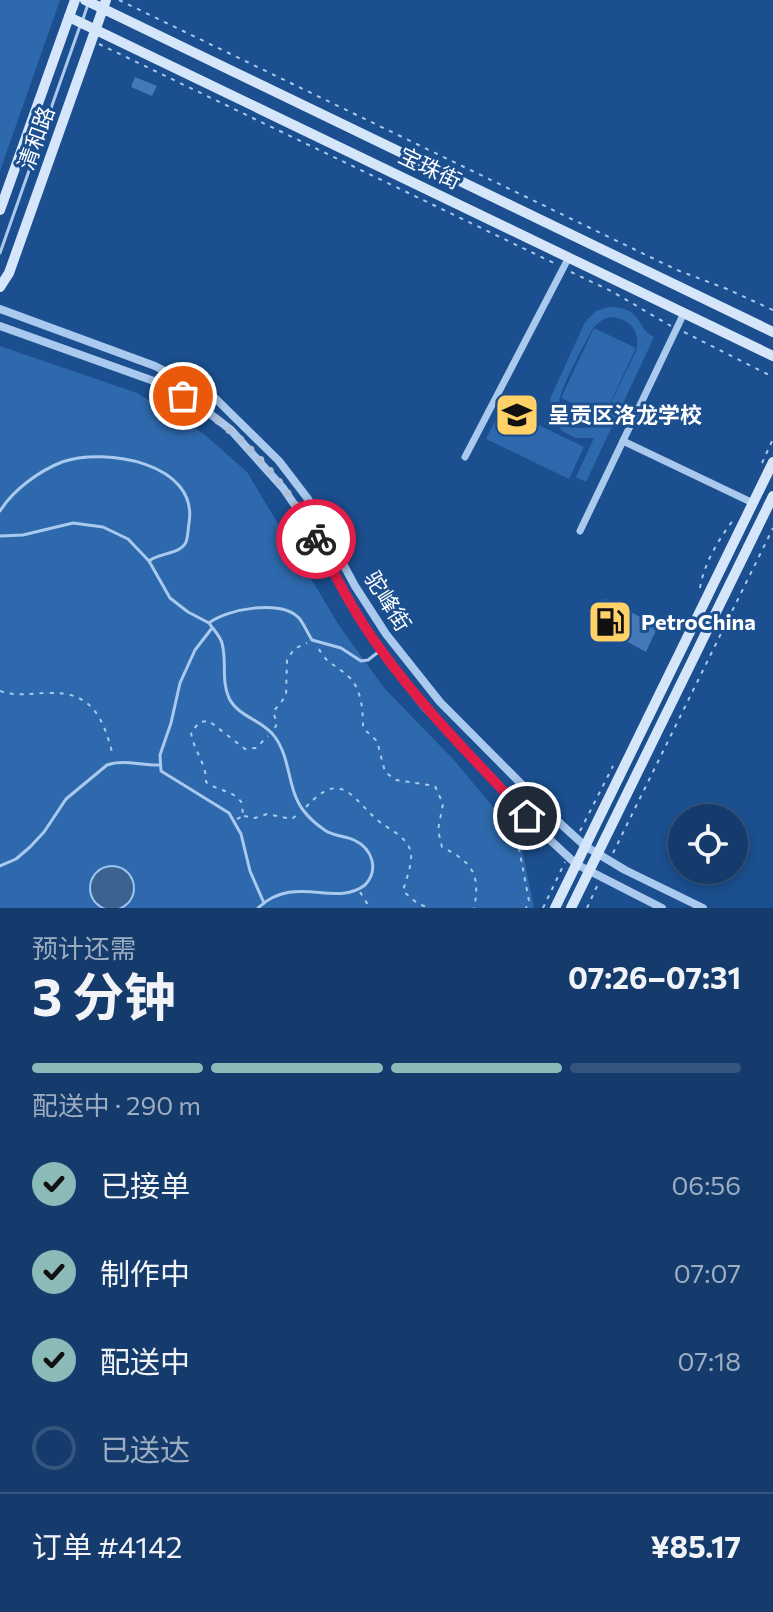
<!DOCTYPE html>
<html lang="zh">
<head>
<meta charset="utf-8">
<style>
  :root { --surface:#143b6b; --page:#214673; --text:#f1f3f6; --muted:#9dadc1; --line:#33557e; --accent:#8bbbb9 }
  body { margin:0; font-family:Commissioner,"Noto Sans SC",sans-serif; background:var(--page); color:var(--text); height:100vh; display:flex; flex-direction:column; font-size:30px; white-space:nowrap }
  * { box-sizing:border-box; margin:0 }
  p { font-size:26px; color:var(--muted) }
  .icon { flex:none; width:44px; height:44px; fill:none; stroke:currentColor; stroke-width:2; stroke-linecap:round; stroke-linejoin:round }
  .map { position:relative; height:908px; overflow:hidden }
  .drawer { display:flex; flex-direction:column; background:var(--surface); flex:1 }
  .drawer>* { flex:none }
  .buttons { position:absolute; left:668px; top:804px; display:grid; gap:16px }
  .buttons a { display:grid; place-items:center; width:80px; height:80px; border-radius:50%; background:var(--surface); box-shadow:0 4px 12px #0003,0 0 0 2px var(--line); font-size:40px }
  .pin { position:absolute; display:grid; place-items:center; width:68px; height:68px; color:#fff; margin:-34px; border:4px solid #fff; border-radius:50%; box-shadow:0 2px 8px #0007 }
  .courier { position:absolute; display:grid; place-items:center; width:80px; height:80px; margin:-40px; border:6px solid #e11d48; border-radius:50%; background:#fff; color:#222; box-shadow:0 2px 10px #0007 }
  .headline em { font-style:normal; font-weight:700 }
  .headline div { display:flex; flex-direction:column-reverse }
  .headline { display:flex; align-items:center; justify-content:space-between; height:136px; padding:0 32px }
  h1 { font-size:52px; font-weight:700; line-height:60px }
  .bar { display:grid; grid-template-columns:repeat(4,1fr); gap:12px 8px; align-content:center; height:96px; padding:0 32px }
  .bar i { height:10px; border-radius:6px; background:var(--line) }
  .bar .on { background:var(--accent) }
  .bar p { grid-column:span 4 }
  .line { display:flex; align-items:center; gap:20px; padding:0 32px; border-top:2px solid var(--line) }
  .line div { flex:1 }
  ol { padding:0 32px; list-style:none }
  li { display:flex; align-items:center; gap:24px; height:88px }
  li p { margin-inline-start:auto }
  li .icon { padding:8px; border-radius:50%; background:var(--accent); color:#111; stroke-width:4 }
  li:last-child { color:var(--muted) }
  li i { width:44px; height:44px; border:4px solid var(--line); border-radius:50% }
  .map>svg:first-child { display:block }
</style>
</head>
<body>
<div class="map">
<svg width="773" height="908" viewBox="0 0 773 908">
  <rect width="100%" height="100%" fill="#1b4f8f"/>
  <!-- green -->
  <g fill="#2e69ad" fill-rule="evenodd">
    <polygon points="0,0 60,0 0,171"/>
    <path d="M609,307c35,0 26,21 45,30l-68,145 -10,-5 18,-39h-18l-14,-7 -10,-14 -2,-18 35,-77 11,-11zM610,317c19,1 30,13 27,32l-34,70 -10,8 -16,1c-11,-5 -18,-12 -18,-24 0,-15 26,-60 34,-76l9,-8z"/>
    <polygon points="594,328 636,348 603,418 561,398"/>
    <polygon points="0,346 137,393 204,434 247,472 340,627 385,689 453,759 520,839 534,908 0,908"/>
    <polygon points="502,407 584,447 569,479 486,439"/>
  </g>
  <!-- water -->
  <circle fill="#3c6290" stroke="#9cc4f0" stroke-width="2" cx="112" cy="888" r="22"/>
  <!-- building -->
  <g fill="#4478b7">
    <polygon points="135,77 157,86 152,96 131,87"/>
    <polygon points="605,599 658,626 646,652 593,623"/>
  </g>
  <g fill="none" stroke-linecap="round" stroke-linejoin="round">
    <!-- path -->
    <g stroke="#a9c9ee" stroke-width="2" stroke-dasharray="4 6" stroke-linecap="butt">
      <polyline points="119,0 677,270 727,289 773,310"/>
      <polyline points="99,44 558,265"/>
      <polyline points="571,272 611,291 671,326"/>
      <polyline points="684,332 773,377"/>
      <polyline points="762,463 773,439"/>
      <path d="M700,588c4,-25 19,-49 34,-69"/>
      <path d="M319,649c7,15 21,18 32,30 11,13 12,33 12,49l14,13 8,31 11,8 39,6 8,18 -5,26 4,17c30,15 39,27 32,61"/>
      <path d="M0,691c17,6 32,2 49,2 44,-2 55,27 64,63"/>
      <polyline points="275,728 277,723 273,712 286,696 287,660 294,649 307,643"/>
      <path d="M306,807c37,-40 46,-7 75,16 11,8 28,15 30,31 1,11 -5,26 -8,37l15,13 12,4"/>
      <polyline points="244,816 255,818 267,814 292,819 298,814"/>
      <path d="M237,819l6,-3 -1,-13c-10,-14 -23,-11 -36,-21 1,-18 -13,-32 -15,-50l9,-10 9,-1 36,28 11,-1 12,-12"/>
      <polyline points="580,831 613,766"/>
      <polyline points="517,838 529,901 526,908"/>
      <polyline points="613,853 773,528"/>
      <polyline points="360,892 370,908"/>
      <polyline points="543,908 565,862"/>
      <polyline points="587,908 598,884"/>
    </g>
    <!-- service -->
    <g stroke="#a9c9ee" stroke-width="3">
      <polyline points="83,19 88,4"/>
      <polyline points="0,253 80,26"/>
      <path d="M0,511c13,-21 39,-40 62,-49 43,-15 137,1 127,61 -1,6 -1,14 -3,19 -5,12 -27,11 -37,19"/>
      <path d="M0,536l23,-1 50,-12 30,4 25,12 21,22 21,37 18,14 21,11c18,-14 72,-24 90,-5 5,6 9,16 13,22l29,8 20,13 7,-1 13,-10"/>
      <path d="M209,623c4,6 11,13 13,20 5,18 -1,38 7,55 9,19 34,22 46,39 16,22 12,51 28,73 6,8 14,15 23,21 8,5 19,5 28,9 19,9 25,30 11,45 -30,23 -70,-12 -107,23"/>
      <polyline points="212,628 195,650 180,683 171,723 160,755 161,771 229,813 241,834 250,871 264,903"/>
      <path d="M0,866l16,-7 14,-12 14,-15 22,-33 41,-34c16,-6 36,1 53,0"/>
    </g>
    <!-- minor -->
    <g stroke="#a9c9ee" stroke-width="7">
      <polyline points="623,441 753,503"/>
      <polyline points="465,457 569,257"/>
      <polyline points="580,531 684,313"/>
    </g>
    <!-- tertiary -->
    <g stroke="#a9c9ee" stroke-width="8">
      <polyline points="0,309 155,366 213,396 279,461 308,499 355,586 386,634 440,702 563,826 585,846 625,870 703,908"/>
      <polyline points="0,326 165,385 200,406 231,430 283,488 305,520 353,608 381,650 424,706 548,838 576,864 662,908"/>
    </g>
    <!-- secondary -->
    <g stroke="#d6e6fa" stroke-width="10">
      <polyline points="85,0 773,332"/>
      <polyline points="69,17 773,356"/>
      <polyline points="0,210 75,0"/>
      <polyline points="0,287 9,273 106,0"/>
      <polyline points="555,908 773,462"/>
      <polyline points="571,908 773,496"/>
    </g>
  </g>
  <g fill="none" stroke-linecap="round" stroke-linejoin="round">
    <!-- done -->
    <path stroke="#afc1d8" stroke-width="8" stroke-dasharray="0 14.4" d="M183,396c56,34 102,85 133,143"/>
    <!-- route -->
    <path stroke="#e11d48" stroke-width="10" d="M316,539c20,38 39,76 65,111 43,60 96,112 146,166"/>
  </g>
  <!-- icons -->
  <defs>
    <g id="school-square" transform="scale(2.3)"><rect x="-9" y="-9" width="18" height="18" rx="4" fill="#ffd166" stroke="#1b4f8f"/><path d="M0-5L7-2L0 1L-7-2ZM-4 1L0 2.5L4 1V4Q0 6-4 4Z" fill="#111"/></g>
    <g id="fuel-square" transform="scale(2.3)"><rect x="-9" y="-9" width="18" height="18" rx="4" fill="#ffd166" stroke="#1b4f8f"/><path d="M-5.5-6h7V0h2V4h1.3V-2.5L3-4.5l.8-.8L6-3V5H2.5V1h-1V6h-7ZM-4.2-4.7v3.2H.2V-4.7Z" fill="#111"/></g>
  </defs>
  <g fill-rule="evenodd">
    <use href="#school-square" x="517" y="415"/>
    <use href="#fuel-square" x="610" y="622"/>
  </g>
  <g text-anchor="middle" stroke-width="6" stroke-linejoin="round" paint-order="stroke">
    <!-- street labels -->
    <g font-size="22" fill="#fff" stroke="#1b4f8f">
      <text transform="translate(36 138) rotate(-70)" y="8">清和路</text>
      <text transform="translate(430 168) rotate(26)" y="8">宝珠街</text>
      <text transform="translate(388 601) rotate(58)" y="8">驼峰街</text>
    </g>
    <!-- poi labels -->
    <g font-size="22" font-weight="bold" fill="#fff" stroke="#1b4f8f" text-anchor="start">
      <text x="548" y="423">呈贡区洛龙学校</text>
      <text x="641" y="630">PetroChina</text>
    </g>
  </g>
</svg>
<div class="buttons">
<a><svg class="icon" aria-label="locate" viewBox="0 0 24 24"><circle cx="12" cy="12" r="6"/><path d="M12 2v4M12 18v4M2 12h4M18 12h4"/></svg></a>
</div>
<div class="pin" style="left:183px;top:396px;background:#ea580c"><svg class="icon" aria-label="bag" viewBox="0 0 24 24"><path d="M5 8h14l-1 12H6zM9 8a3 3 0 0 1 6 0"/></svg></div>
<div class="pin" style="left:527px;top:816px;background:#1f2937"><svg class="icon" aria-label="home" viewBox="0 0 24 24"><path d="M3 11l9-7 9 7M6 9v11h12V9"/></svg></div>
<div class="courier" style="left:316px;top:539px"><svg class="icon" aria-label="bike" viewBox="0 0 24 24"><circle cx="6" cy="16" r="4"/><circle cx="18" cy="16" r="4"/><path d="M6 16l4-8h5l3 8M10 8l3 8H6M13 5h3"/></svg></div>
</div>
<section class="drawer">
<div class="headline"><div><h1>3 分钟</h1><p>预计还需</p></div><em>07:26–07:31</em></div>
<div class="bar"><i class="on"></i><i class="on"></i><i class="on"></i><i></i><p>配送中 · 290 m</p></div>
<ol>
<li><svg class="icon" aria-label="check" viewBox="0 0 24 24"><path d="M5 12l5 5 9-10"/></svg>已接单<p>06:56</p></li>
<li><svg class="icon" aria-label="check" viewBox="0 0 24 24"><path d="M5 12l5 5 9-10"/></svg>制作中<p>07:07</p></li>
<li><svg class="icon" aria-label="check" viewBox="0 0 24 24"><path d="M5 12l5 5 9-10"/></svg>配送中<p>07:18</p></li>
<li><i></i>已送达</li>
</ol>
<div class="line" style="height:104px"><div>订单 #4142</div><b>¥85.17</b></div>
</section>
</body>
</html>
